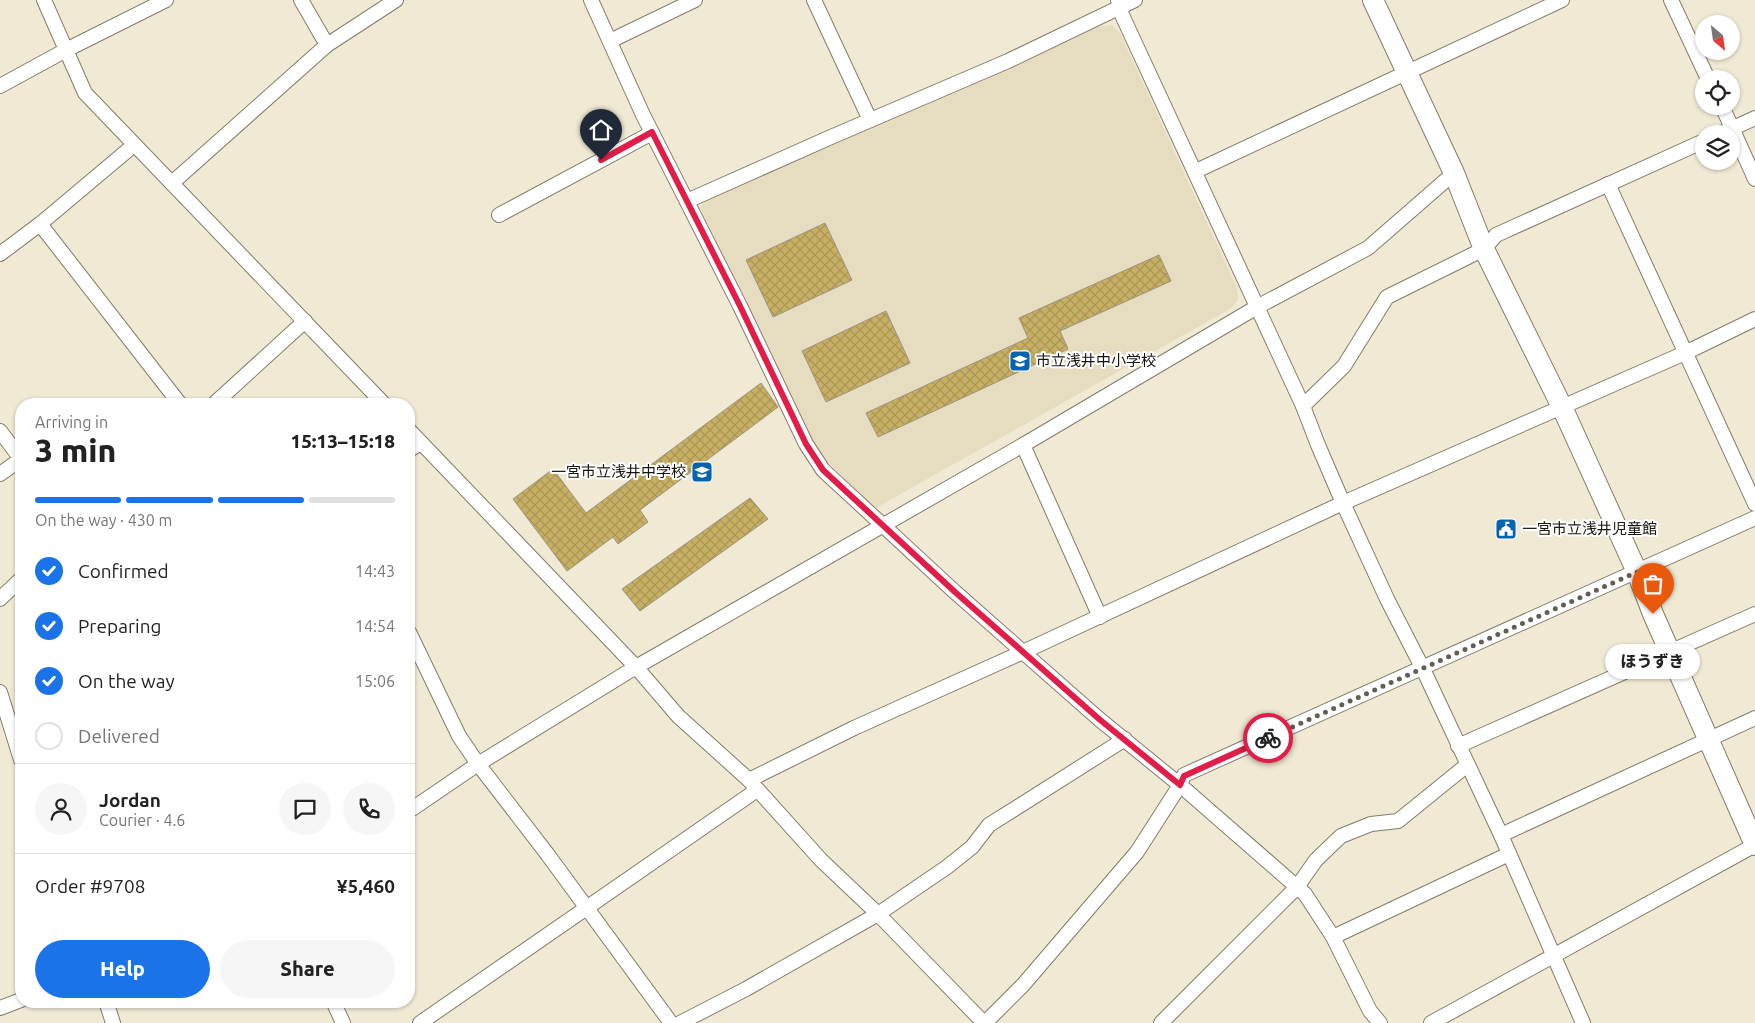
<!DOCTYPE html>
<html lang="en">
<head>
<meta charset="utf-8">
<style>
  :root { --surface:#fff; --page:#f6f6f6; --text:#222; --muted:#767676; --line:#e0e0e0; --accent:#1a73e8 }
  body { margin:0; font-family:Ubuntu,"Noto Sans JP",sans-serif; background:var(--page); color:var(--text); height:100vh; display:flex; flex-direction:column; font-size:19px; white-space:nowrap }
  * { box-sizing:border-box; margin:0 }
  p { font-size:16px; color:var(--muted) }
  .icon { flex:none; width:28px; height:28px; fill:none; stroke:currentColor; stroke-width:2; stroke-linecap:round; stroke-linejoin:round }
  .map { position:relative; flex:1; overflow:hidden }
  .sheet { position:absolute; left:15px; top:398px; width:400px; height:610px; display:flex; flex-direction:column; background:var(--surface); border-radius:20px; box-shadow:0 1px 4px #0004 }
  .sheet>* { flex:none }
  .needle { width:32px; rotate:151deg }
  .buttons { position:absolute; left:1695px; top:15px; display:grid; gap:10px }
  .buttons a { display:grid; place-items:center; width:45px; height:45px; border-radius:50%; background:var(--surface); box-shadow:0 1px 4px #0004; font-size:25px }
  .pin { position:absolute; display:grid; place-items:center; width:42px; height:42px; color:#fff; margin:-51px -21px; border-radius:50% 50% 50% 0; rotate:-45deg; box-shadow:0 0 5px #0007 }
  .pin .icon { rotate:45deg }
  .courier { position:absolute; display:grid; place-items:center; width:50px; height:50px; margin:-25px; border:4px solid #e11d48; border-radius:50%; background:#fff; color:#222; box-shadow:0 1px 6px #0007 }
  .bubble { position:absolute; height:35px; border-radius:18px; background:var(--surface); box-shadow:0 1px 4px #0004; font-size:16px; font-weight:800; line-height:35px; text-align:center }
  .overview em { font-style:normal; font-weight:800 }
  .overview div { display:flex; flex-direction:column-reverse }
  .overview { display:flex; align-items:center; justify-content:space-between; height:85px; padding:0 20px }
  h1 { font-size:32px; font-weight:800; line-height:38px }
  .bar { display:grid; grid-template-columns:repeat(4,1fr); gap:8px 5px; align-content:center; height:60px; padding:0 20px }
  .bar i { height:6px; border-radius:4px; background:var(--line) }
  .bar .selected { background:var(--accent) }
  .bar p { grid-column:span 4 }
  .line { display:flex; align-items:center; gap:12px; padding:0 20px; border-top:1px solid var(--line) }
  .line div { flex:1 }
  .round { display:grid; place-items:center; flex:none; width:52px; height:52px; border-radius:26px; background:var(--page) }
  ol { padding:0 20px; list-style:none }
  li { display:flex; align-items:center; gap:15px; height:55px }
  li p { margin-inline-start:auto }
  li .icon { padding:5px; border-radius:50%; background:var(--accent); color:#fff; stroke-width:4 }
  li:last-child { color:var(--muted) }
  li i { width:28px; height:28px; border:2px solid var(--line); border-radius:50% }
  .primary-button { display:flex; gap:10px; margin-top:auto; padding:10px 20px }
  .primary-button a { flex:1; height:58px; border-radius:30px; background:var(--accent); color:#fff; font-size:20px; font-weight:800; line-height:58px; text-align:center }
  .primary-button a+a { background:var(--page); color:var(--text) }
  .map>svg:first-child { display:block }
</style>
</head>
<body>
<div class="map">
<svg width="1755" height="1023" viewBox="0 0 1755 1023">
  <defs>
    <pattern id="building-cross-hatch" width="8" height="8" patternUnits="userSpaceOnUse" patternTransform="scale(1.25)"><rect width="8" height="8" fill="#c7b064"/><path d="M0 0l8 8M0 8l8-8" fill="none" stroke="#aa9656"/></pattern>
  </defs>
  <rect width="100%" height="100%" fill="#f0ead4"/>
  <!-- built -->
  <polygon fill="#e6ddc0" points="1112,25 1120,33 1237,288 1238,300 1230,309 874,509 826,460 817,449 700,208 707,198 993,76 1097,27"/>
  <!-- building -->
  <g fill="url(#building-cross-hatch)" stroke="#9b9581">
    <polygon points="825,223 852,280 773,317 746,260"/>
    <polygon points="1159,255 1171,281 1060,331 1068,349 878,437 866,413 1028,338 1019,318"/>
    <polygon points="886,311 910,363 826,402 802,351"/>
    <polygon points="761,383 778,407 640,510 648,522 618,544 613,537 567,571 513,499 553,469 586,513"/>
    <polygon points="750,498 768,519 640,611 622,589"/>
  </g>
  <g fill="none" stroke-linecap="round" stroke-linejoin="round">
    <!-- street casing -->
    <g stroke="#827c69" stroke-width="16">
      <g id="street">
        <polyline points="44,0 85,93 384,404"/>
        <polyline points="301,0 327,45"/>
        <polyline points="591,0 643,115 740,306 806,444 823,470 955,592 1099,719 1180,785 1305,894 1333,937 1370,1011 1380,1023"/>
        <polyline points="814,0 870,120"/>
        <polyline points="1118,0 1122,15 1303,406 1318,445 1343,503 1387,599 1423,669 1501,835 1583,1023"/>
        <polyline points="1671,0 1708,79"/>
        <polyline points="610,41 695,0"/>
        <polyline points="0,86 66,50 166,0"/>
        <polyline points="1722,106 1755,179"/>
        <polyline points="1720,134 1755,118"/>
        <polyline points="1196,171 1562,0"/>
        <polyline points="172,183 327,45 396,0"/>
        <polyline points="1608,184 1755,504"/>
        <polyline points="687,201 831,137 1008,61 1135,0"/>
        <polyline points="499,215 652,133"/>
        <polyline points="40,224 180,404"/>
        <polyline points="0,254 40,224 134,145"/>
        <polyline points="214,404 305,321"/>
        <polyline points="1303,406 1344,366 1387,297 1484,249 1496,235 1704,141"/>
        <polyline points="409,430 636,667 678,716 749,780 821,860 878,914 984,1023"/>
        <polyline points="0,431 21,459"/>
        <polyline points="1023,445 1100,617"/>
        <polyline points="409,450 421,443"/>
        <polyline points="0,474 21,459"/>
        <polyline points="0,599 21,579"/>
        <polyline points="409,632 459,736 478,764 548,855 671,1023"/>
        <polyline points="0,692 21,760"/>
        <polyline points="1458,746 1755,614"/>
        <polyline points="749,780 854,728 1023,652 1343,503 1685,353 1755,319"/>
        <polyline points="409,811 478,764 636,667 1023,445 1257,307 1368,248 1454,173"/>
        <polyline points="1501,835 1755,718"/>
        <polyline points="1333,937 1509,854"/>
        <polyline points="106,1001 113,1023"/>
        <polyline points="333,1001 343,1023"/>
        <polyline points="0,1008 21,1000"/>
        <polyline points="420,1023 757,790"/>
        <polyline points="680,1023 746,989 878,914 947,867 972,847 989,825 1125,739"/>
        <polyline points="985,1023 1023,985 1137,852 1180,785 1184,775 1755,518"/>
        <polyline points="1161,1023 1297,887 1316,860 1341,836 1371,824 1398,821 1467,765"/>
        <polyline points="1431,1023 1755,845"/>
      </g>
    </g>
    <!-- secondary casing -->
    <g stroke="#827c69" stroke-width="22">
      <polyline id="secondary" points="1373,0 1454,173 1484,249 1562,407 1637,572 1653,614 1755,845"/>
    </g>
    <!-- street -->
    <use href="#street" stroke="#fff" stroke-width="14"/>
    <!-- secondary -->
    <use href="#secondary" stroke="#fff" stroke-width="20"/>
  </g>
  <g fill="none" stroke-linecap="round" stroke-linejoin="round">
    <!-- done -->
    <polyline stroke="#625f53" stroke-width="5" stroke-dasharray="0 9" points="1268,738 1637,572 1653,614"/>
    <!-- route -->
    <polyline stroke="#e11d48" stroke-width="6" points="601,160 652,132 740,306 806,444 823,470 955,592 1099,719 1180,785 1184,776 1268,738"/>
  </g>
  <!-- icons -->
  <defs>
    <g id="school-square" transform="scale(1.125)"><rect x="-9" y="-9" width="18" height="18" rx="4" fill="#0663b0" stroke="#fff"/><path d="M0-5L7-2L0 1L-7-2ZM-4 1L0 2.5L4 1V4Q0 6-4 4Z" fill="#fff"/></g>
    <g id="civic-square" transform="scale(1.125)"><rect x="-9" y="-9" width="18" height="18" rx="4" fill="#0663b0" stroke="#fff"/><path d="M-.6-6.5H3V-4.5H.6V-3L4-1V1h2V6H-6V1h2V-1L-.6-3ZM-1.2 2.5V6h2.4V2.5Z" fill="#fff"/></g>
  </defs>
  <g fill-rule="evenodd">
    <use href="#school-square" x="1020" y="361"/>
    <use href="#school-square" x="702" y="472"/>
    <use href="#civic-square" x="1506" y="529"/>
  </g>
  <g text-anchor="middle" stroke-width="4" stroke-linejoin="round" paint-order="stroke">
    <!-- poi labels -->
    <g font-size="15" fill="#16140d" stroke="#fff" text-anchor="start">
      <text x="1036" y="366">市立浅井中小学校</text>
      <text x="686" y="477" text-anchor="end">一宮市立浅井中学校</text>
      <text x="1522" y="534">一宮市立浅井児童館</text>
    </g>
  </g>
</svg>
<div class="buttons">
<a><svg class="needle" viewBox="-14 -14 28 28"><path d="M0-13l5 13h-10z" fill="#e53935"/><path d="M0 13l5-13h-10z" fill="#767676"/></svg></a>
<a><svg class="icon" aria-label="locate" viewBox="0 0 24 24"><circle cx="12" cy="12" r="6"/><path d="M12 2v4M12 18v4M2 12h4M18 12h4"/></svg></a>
<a><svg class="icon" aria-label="layers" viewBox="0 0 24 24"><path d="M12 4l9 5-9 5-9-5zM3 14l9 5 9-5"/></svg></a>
</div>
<div class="pin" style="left:1653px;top:614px;background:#ea580c"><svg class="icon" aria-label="bag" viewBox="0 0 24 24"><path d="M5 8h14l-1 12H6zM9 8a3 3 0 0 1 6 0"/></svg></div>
<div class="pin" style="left:601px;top:160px;background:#1f2937"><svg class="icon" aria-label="home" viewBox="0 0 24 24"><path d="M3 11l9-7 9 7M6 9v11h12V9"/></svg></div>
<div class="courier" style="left:1268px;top:738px"><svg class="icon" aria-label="bike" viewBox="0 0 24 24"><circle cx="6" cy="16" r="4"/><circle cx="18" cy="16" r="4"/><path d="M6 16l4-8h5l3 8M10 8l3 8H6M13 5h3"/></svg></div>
<div class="bubble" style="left:1605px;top:644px;width:95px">ほうずき</div>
<section class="sheet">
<div class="overview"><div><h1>3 min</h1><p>Arriving in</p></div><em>15:13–15:18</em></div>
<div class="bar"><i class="selected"></i><i class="selected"></i><i class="selected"></i><i></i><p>On the way · 430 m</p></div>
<ol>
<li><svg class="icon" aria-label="check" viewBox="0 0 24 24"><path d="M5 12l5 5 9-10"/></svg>Confirmed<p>14:43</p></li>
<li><svg class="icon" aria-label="check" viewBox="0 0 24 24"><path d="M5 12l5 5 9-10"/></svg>Preparing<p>14:54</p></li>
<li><svg class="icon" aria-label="check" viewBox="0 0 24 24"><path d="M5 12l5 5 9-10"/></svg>On the way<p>15:06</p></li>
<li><i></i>Delivered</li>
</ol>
<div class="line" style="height:90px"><a class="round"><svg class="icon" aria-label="person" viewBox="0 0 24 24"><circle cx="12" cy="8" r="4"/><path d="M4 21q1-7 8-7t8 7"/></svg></a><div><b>Jordan</b><p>Courier · 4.6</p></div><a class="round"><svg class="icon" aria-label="chat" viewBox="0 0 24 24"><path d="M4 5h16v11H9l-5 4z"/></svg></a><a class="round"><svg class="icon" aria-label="phone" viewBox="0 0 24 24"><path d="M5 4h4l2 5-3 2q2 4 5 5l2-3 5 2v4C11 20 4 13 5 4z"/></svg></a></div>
<div class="line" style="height:65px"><div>Order #9708</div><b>¥5,460</b></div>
<div class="primary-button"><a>Help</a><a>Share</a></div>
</section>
</div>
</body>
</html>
